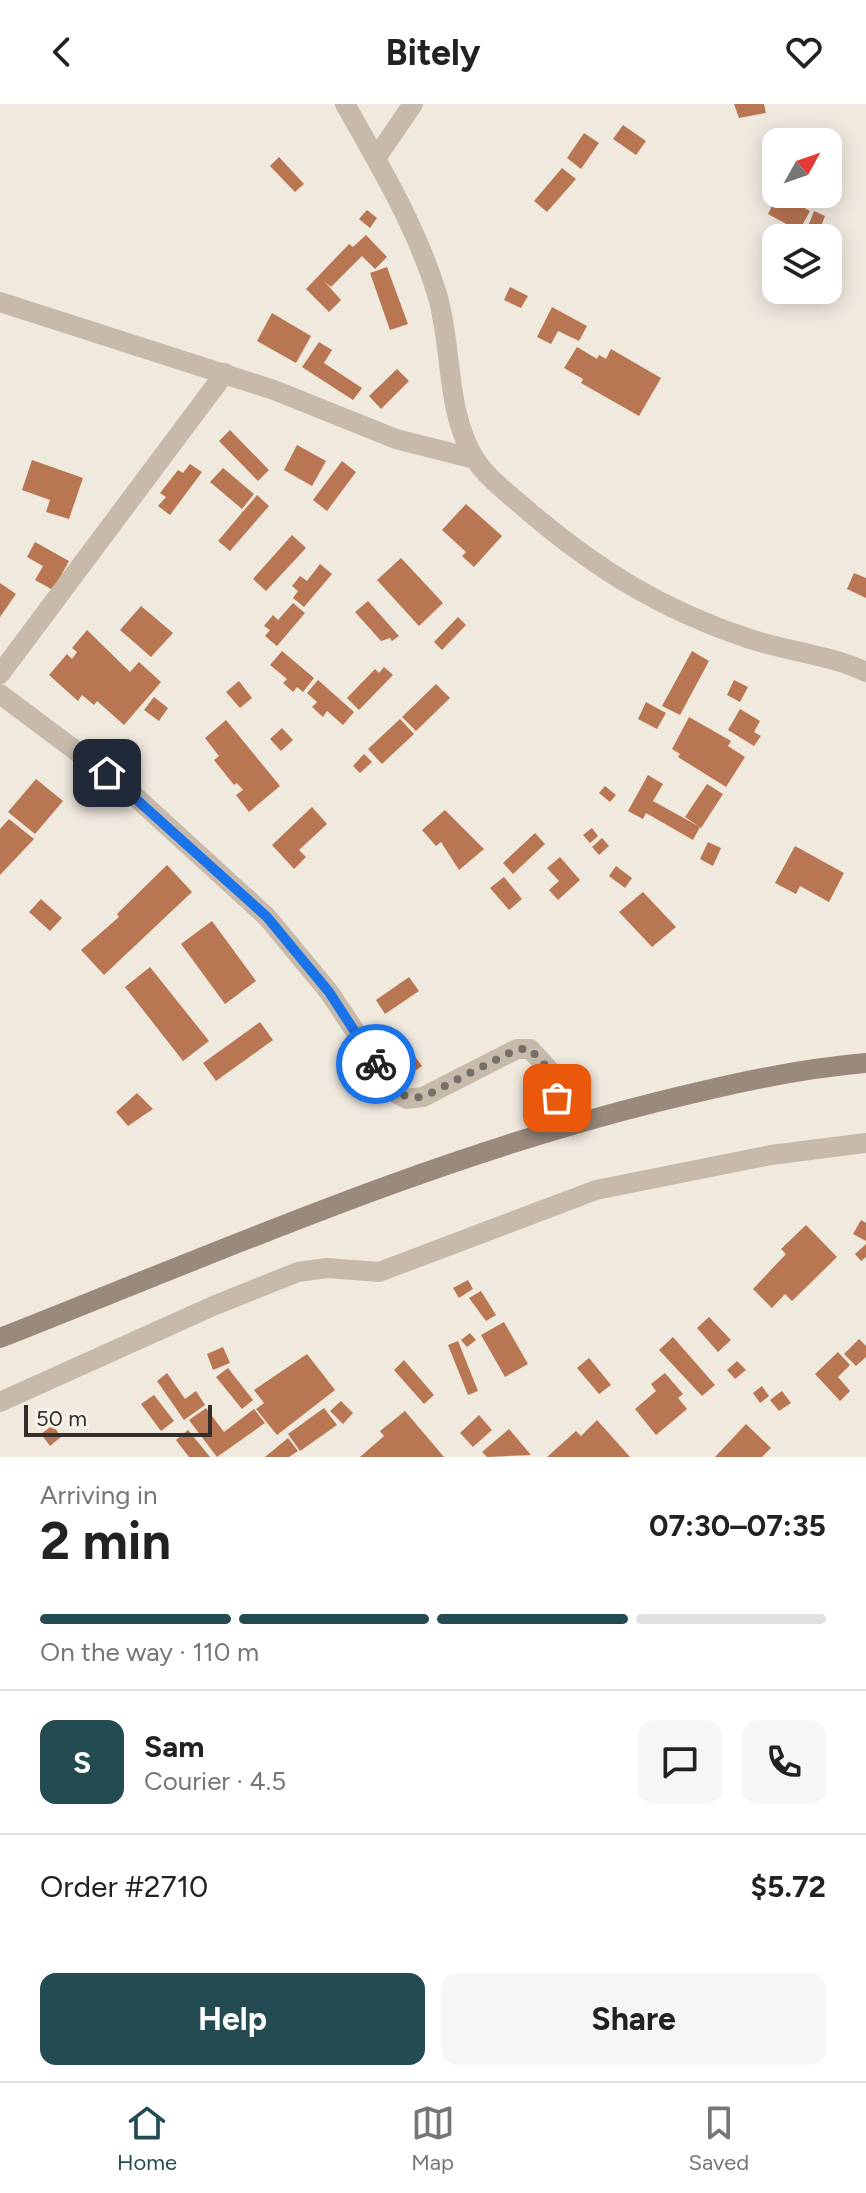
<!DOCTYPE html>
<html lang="en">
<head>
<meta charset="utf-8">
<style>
  :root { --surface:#fff; --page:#f6f6f6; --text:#222; --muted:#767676; --line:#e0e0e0; --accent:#244b52 }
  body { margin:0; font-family:Figtree,sans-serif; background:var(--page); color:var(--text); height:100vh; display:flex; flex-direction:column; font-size:30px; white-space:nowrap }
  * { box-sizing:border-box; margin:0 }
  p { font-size:26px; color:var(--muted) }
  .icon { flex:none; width:44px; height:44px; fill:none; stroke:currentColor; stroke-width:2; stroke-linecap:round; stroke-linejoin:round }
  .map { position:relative; height:1353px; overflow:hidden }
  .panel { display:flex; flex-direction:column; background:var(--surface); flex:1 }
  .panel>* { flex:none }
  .needle { width:52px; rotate:50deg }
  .buttons { position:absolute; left:762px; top:24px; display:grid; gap:16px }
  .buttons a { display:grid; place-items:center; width:80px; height:80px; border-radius:16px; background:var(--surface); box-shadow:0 4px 20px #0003; font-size:40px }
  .scale { position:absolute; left:24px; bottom:20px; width:188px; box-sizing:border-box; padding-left:8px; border:4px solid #352e2a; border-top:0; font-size:22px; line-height:28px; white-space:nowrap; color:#352e2a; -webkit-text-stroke:6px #f8f3ea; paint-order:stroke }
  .pin { position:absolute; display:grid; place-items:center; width:68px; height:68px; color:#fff; margin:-34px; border-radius:16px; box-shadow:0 4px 12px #0006 }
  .courier { position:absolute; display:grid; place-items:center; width:80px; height:80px; margin:-40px; border:6px solid #1a73e8; border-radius:50%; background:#fff; color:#222; box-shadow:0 2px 10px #0007 }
  .head em { font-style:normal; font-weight:700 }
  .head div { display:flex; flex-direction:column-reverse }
  .head { display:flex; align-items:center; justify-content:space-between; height:136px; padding:0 40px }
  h1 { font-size:52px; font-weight:700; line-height:60px }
  .bar { display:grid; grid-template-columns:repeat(4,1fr); gap:12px 8px; align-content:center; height:96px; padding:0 40px }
  .bar i { height:10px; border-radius:6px; background:var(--line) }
  .bar .selected { background:var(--accent) }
  .bar p { grid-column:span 4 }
  .line { display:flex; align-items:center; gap:20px; padding:0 40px; border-top:2px solid var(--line) }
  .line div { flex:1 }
  .round { display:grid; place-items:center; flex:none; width:84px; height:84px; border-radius:16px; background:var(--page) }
  .primary-button { display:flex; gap:16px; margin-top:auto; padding:16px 40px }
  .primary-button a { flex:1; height:92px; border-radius:16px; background:var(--accent); color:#fff; font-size:32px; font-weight:700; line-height:92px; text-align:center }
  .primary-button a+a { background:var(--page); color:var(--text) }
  header { display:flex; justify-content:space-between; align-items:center; height:104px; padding:0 40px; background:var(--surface); font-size:36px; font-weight:700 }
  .dock { display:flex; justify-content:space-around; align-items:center; height:112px; border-top:2px solid var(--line); background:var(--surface); font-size:22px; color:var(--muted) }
  .dock a { display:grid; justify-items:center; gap:4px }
  .dock .selected { color:var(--accent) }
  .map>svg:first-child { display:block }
</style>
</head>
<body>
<header><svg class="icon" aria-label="back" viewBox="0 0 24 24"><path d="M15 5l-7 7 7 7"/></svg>Bitely<svg class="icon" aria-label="heart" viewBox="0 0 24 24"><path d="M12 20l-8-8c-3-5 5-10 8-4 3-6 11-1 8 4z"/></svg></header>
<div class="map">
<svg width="866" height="1353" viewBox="0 0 866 1353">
  <rect width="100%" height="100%" fill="#f0e9de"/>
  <!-- building -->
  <g fill="#b97653">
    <polygon points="734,0 764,0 766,9 739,14"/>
    <polygon points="623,21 646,37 636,51 613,35"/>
    <polygon points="584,29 599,39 581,65 567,54"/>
    <polygon points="279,53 304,80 295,88 270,62"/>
    <polygon points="562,64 576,75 547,108 534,97"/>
    <polygon points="778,90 810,107 799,127 768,110"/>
    <polygon points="367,106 377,114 370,124 359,115"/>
    <polygon points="814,107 825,112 820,125 809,120"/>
    <polygon points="366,131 387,153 375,165 362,152 331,183 324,177 341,196 329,208 306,185 349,140 353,143"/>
    <polygon points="387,163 408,220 390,226 370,169"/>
    <polygon points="510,183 528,192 521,204 504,196"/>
    <polygon points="552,203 587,222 579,237 558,227 551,240 537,233"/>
    <polygon points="272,209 311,232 296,259 257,237"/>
    <polygon points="319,238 332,246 324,259 362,284 353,296 302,263"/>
    <polygon points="577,243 597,255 599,251 606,255 611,245 661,274 639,312 581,279 583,275 564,264"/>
    <polygon points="397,265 409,277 381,305 369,292"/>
    <polygon points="230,326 269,366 258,377 219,337"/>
    <polygon points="297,341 326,357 312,382 284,366"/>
    <polygon points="32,356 83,374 69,415 46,408 50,396 22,386"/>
    <polygon points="342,357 356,368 327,407 313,396"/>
    <polygon points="190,360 202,368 170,411 158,402 166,393 160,389 178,366 183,369"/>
    <polygon points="223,364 254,390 242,405 210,378"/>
    <polygon points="257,391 269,402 230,447 218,437"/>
    <polygon points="466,400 502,432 474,463 462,452 466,448 442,426"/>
    <polygon points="292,431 306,444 266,487 253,475"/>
    <polygon points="35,438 69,457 53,486 35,476 43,462 27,453"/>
    <polygon points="401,454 443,499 419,522 377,476"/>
    <polygon points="320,460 332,470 304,503 293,494 298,487 292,482 300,472 307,477"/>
    <polygon points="854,469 866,474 866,494 847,485"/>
    <polygon points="0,479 16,490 0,513"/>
    <polygon points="368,497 399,532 392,537 390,534 381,537 355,508"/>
    <polygon points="293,499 305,509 277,542 265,532 270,526 264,522 273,511 278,516"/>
    <polygon points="141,502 173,529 151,553 120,526"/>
    <polygon points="458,513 466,521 442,546 434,538"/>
    <polygon points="87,526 130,568 139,558 161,578 124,621 97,597 94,601 82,591 78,597 49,571 67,550 72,555 77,548 72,544"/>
    <polygon points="282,547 314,574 303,588 297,583 293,588 283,579 287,575 270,561"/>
    <polygon points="692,547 709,557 680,611 662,602"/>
    <polygon points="384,563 393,571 359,606 347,594 375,565 379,569"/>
    <polygon points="318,576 354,608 343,621 327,607 323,613 312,603 317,598 307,589"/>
    <polygon points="734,576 748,583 740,598 727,591"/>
    <polygon points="239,577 252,594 240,604 226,588"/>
    <polygon points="436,580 450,594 416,627 402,613"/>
    <polygon points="154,593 168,604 159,617 144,606"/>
    <polygon points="646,598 666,609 657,625 638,615"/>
    <polygon points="740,605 760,617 754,628 761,632 754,642 728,626"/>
    <polygon points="689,613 731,637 728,642 745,653 726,683 678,653 680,650 672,645"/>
    <polygon points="400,615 414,630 382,660 368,645"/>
    <polygon points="226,616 280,682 249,708 236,691 243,686 237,679 234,681 214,656 219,652 205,634"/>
    <polygon points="282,624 293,636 281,647 270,635"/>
    <polygon points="364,650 372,658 360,669 353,662"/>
    <polygon points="648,671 663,680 653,697 700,723 693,736 646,709 643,715 628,707"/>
    <polygon points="36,675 63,697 35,730 8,708"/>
    <polygon points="707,680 723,690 701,724 685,713"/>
    <polygon points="605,682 616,691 610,698 599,689"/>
    <polygon points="312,703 327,720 299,746 306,753 294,765 272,741"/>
    <polygon points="445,706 484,745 459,766 441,738 436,742 422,726"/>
    <polygon points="9,715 34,735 0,771 0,725"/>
    <polygon points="592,724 598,732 590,739 583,731"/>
    <polygon points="535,729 545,740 513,770 503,759"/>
    <polygon points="602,734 609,742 599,751 592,743"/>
    <polygon points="708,738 721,744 713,762 700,755"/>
    <polygon points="795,742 844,769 829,798 800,782 796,790 775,779"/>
    <polygon points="560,753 580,776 558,796 549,786 559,777 547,764"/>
    <polygon points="167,761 192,788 104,871 81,846 119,813 117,810"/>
    <polygon points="616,762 632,774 625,784 609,772"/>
    <polygon points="504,773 522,795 509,806 490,784"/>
    <polygon points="643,788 676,823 652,843 619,808"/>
    <polygon points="41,795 62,814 50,827 29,808"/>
    <polygon points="212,817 256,877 225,900 181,840"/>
    <polygon points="150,863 209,937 183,957 125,883"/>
    <polygon points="409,873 419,887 385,910 376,896"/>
    <polygon points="260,918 273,936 216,977 203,959"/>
    <polygon points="407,942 422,962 409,971 395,952"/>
    <polygon points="137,989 153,1005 128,1022 116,1008"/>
    <polygon points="861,1116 866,1119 866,1137 853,1130"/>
    <polygon points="806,1121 837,1153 792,1197 785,1190 772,1204 753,1185 786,1150 781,1145"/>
    <polygon points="866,1140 866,1153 861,1157 855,1150"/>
    <polygon points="468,1176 473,1185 459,1194 453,1184"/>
    <polygon points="481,1187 496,1211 486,1217 469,1194"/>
    <polygon points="709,1213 731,1236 718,1248 697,1224"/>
    <polygon points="504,1218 528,1260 505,1273 481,1231"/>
    <polygon points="470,1229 476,1236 467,1243 461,1236"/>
    <polygon points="673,1233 715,1281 702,1292 659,1246"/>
    <polygon points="859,1235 866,1242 866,1253 856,1262 844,1250"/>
    <polygon points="458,1237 478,1287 468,1291 448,1241"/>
    <polygon points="223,1243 230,1259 213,1266 207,1250"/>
    <polygon points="838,1248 850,1261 838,1273 850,1287 840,1297 815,1270"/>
    <polygon points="307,1250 335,1286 277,1331 256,1305 264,1299 254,1286"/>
    <polygon points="589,1254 611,1281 599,1290 577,1264"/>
    <polygon points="404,1256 434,1291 424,1300 394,1266"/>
    <polygon points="737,1257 746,1266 735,1275 727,1266"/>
    <polygon points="228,1264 253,1296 242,1305 216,1273"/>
    <polygon points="167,1269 185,1295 196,1287 205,1301 184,1316 157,1277"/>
    <polygon points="665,1269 683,1290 678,1294 687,1305 656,1331 635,1305 656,1287 651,1280"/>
    <polygon points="762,1282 769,1292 760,1299 753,1289"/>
    <polygon points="782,1287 791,1299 779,1307 770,1296"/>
    <polygon points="154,1291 174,1317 161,1327 141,1300"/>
    <polygon points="341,1297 353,1309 343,1320 330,1307"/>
    <polygon points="206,1304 224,1328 254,1305 265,1319 217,1353 189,1316"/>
    <polygon points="324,1304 337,1321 300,1347 288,1330"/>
    <polygon points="405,1307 444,1353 360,1353 384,1332 380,1327"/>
    <polygon points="479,1311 492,1326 473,1343 460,1329"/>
    <polygon points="597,1316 630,1353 547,1353 576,1327 581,1332"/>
    <polygon points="746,1320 771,1344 762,1353 715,1353"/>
    <polygon points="53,1321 61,1333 50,1342 41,1330"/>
    <polygon points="509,1325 531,1351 487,1353 482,1348"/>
    <polygon points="188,1326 210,1353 189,1353 176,1336"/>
    <polygon points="288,1334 298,1347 289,1353 265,1353"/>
  </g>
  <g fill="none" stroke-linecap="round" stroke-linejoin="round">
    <!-- minor -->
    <g stroke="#c7baab" stroke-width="20">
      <path d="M345,0c34,60 72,124 92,190 16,53 8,117 38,165 11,18 35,36 52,51 69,59 135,100 223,129 37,12 80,16 116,33"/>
      <polyline points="376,54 413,0"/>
      <polyline points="0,198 274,286 396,335 475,355"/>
      <polyline points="0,570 225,269"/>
      <polyline points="0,590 127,685 267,813 329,888 397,990 407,995 423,993 517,945 530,945 552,969 557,1024"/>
      <polyline points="0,1298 213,1202 298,1168 327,1164 379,1168 596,1086 771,1051 866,1039"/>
    </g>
    <!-- secondary -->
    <path stroke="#9a8a7d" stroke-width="20" d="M0,1234c216,-85 431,-180 657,-236 69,-17 138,-33 209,-39"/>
  </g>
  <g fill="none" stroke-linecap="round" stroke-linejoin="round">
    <!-- done -->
    <path stroke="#766f69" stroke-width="8" stroke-dasharray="0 14.4" d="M376,960c13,21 21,36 47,33l94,-48h13l22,24 5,25"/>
    <!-- route -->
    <polyline stroke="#1a73e8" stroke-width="10" points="107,669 267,813 329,888 376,960"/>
  </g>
</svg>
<div class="buttons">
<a><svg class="needle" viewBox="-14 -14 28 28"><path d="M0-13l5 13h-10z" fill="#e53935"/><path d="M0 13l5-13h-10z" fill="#767676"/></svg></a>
<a><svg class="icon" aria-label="layers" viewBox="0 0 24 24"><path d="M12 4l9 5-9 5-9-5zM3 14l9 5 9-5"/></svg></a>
</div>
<div class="scale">50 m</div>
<div class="pin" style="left:557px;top:994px;background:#ea580c"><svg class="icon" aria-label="bag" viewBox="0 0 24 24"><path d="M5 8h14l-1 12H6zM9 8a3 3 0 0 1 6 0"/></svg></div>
<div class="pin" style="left:107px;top:669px;background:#1f2937"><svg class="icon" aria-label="home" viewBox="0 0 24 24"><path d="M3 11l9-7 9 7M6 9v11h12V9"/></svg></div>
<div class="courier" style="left:376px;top:960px"><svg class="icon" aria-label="bike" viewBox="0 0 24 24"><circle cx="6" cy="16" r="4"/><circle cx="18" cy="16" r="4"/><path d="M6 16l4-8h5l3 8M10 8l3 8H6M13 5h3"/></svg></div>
</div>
<section class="panel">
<div class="head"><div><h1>2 min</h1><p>Arriving in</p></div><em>07:30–07:35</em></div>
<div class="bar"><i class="selected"></i><i class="selected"></i><i class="selected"></i><i></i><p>On the way · 110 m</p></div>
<div class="line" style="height:144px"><b class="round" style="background:var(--accent);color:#fff">S</b><div><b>Sam</b><p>Courier · 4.5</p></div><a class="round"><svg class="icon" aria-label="chat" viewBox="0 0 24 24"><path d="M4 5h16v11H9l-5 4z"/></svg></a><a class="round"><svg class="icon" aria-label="phone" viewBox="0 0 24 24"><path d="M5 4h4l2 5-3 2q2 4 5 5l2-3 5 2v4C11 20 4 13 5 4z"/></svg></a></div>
<div class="line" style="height:104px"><div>Order #2710</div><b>$5.72</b></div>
<div class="primary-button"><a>Help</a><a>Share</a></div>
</section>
<nav class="dock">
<a class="selected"><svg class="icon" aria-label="home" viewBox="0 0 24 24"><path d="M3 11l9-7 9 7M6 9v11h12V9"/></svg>Home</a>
<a><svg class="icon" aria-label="map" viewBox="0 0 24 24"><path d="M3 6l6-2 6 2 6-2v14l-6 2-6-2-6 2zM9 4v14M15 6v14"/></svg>Map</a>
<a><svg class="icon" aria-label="saved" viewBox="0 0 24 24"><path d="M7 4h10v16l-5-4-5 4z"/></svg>Saved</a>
</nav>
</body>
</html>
